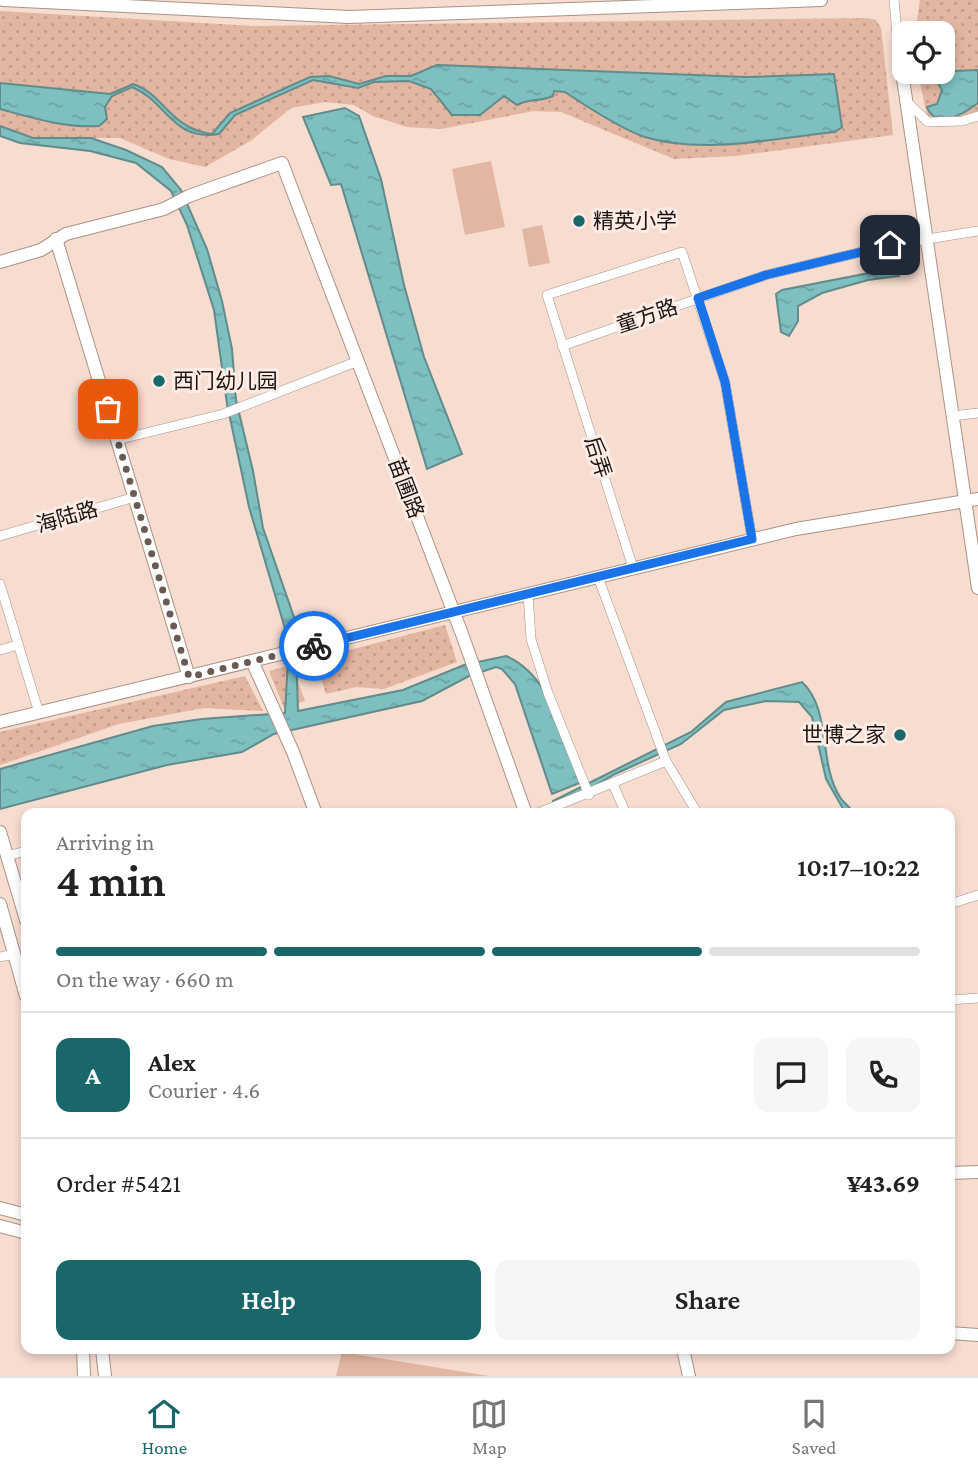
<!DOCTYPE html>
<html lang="en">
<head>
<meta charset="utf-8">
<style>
  :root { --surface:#fff; --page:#f6f6f6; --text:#222; --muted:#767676; --line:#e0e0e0; --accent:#1a6769 }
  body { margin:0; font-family:"Crimson Pro","Noto Sans SC",serif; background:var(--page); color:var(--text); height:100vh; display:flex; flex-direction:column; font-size:26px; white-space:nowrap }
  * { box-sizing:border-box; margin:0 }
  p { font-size:23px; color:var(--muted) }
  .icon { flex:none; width:38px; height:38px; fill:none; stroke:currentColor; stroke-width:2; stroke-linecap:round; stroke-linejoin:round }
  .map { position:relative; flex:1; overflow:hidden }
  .panel { position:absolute; left:21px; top:808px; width:934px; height:546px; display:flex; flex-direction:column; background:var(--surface); border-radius:14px; box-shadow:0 4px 10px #0003 }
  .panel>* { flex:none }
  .fabs { position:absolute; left:892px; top:21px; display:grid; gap:14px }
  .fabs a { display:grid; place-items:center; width:63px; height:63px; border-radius:14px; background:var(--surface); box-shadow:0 4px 10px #0003; font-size:35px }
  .pin { position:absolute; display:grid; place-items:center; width:60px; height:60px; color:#fff; margin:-30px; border-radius:14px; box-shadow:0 4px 10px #0006 }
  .courier { position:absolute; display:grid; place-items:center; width:70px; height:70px; margin:-35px; border:5px solid #1a73e8; border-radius:50%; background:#fff; color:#222; box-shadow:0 2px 9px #0007 }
  .headline em { font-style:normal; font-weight:600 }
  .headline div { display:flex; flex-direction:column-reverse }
  .headline { display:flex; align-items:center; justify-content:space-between; height:119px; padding:0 35px }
  h1 { font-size:46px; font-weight:600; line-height:52px }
  .bar { display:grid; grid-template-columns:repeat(4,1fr); gap:10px 7px; align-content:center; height:84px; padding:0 35px }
  .bar i { height:9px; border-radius:5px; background:var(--line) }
  .bar .active { background:var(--accent) }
  .bar p { grid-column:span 4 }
  .line { display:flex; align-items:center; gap:18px; padding:0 35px; border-top:2px solid var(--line) }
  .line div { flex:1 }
  .round { display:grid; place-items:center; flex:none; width:74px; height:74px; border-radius:14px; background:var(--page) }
  .cta { display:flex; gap:14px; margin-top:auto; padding:14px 35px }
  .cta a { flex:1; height:80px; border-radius:14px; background:var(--accent); color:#fff; font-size:28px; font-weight:600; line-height:80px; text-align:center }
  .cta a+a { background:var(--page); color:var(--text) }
  .tab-bar { display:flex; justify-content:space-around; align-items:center; height:98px; border-top:2px solid var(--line); background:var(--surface); font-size:19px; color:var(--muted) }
  .tab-bar a { display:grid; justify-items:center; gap:4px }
  .tab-bar .active { color:var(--accent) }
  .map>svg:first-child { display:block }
</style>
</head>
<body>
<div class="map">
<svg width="978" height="1376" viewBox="0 0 978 1376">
  <defs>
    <pattern id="park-dots" width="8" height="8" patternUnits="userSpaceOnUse" patternTransform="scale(1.75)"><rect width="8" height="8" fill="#e3b6a1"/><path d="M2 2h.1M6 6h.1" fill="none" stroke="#c29c8a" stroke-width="1.8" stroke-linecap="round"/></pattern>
    <pattern id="water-ripples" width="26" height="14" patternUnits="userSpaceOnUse" patternTransform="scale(1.75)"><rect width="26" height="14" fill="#7ebfc0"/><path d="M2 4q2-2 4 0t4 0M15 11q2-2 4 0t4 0" fill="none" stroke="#6ca3a4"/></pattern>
  </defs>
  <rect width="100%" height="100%" fill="#f7dcd0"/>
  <!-- grass -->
  <g fill="#e3b6a1">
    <polygon points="491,161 505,227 465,235 452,169"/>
    <polygon points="542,225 550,263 529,267 522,229"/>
    <polygon points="342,1352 489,1376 336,1376"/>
  </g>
  <!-- park -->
  <g fill="url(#park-dots)">
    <polygon points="920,0 978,0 978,116 928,122 918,72 943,72 943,33 915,33"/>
    <polygon points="0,11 254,26 867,18 876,20 881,28 893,135 735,156 674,159 561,112 534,111 441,129 407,127 373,116 354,105 325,102 291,108 252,140 205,167 169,159 120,138 33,138 0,126"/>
    <polygon points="445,625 457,662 384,689 356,687 326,694 315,659"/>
    <polygon points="292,665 305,701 284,708 269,671"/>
    <polygon points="245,676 263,711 204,708 119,724 0,765 0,732"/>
  </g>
  <!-- water -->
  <g fill="url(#water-ripples)" stroke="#618c8b" stroke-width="2">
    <path d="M437,65l309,12 88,-3 8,53 -7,5c-60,6 -131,23 -190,5 -23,-7 -59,-31 -80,-45l-11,-1 -1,5c-13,6 -23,2 -36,9l-13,-9 -24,19h-28l-21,-26 -22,-8 -35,1 -16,6 -45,-8 -78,35 -16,19c-47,8 -52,-33 -87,-47l-20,9 -7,11 2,12 -8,7c-35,2 -66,-8 -99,-17v-26l110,11 23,-10c31,10 36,44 79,50l18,-21 80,-36 19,-1 30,8 27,-8h25z"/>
    <path d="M978,70v33c-13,10 -42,28 -51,4l10,-3 5,-14 -4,-7 -15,-3 1,-5 5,-3z"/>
    <polygon points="345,108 359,116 381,179 404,285 424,357 462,454 427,469 341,184 331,185 303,117"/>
    <path d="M0,126l33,12h58l35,12 36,17 19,23 26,59 15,52 10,48 4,51 17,71 10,57 32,92 3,91 105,-21 61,-25 42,-9c50,22 53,84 76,126l-30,12 -37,-110 -13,-15 -6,-2 -27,9 -47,25 -148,33 -32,18 -75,13 -167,44v-40l153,-43 49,-7 83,-6 4,-71 -40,-135 -22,-103 -13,-94 -27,-85 -16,-34 -35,-28 -46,-12 -70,-8 -20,-7z"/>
    <polygon points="895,268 899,276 868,280 822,293 798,306 798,321 789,336 781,332 776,294 782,290"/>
    <path d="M802,682c30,28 16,81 38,115 4,7 11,10 14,17h-8l-20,-35 -14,-62 -13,-15 -33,-1 -42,9 -43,34 -66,30 -64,38 2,-11 138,-69 35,-30z"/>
  </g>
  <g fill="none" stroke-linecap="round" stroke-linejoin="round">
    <!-- street-tunnel -->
    <polyline stroke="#d6beb3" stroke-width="9" stroke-dasharray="9 4.5" stroke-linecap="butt" points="898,46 902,72"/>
    <!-- street casing -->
    <g stroke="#aa9286" stroke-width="10">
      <g id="street">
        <polyline points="894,0 898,46"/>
        <polyline points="906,101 928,122 962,121 978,116"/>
        <polyline points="562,346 766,275 890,245 978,231"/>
        <polyline points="952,416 978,413"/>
        <polyline points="117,440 223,414 358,361"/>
        <polyline points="0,536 135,497"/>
        <polyline points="633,568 547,295 682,252 725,382 752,539"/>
        <polyline points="598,577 666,761 698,814"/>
        <polyline points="0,584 39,713"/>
        <polyline points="528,594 531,639 548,693 589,795"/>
        <polyline points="0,650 18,645"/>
        <polyline points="613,784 626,814"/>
        <polyline points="536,814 666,761"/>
        <polyline points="7,856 26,851"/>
        <polyline points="950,904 978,895"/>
        <polyline points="0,957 14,954"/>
        <polyline points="950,1000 978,998"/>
      </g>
    </g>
    <!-- secondary casing -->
    <g stroke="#aa9286" stroke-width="14">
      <g id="secondary">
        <polyline points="3,0 349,17 821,0"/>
        <polyline points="902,72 978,588"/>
        <polyline points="56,239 189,677"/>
        <polyline points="0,262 41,250 66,234 164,209 189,196 282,163 462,634 526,814"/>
        <polyline points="252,661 293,752 316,814"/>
        <polyline points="0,722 796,529 978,499"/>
        <polyline points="0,832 26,920"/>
        <polyline points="0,904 26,996"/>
        <polyline points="950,1173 978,1172"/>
        <polyline points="0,1208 26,1215"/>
        <polyline points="0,1226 26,1233"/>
        <polyline points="950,1333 978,1335"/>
        <polyline points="83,1349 84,1376"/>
        <polyline points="102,1349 105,1376"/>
        <polyline points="683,1349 689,1376"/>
      </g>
    </g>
    <!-- street -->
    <use href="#street" stroke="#fff" stroke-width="9"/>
    <!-- secondary -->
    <use href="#secondary" stroke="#fff" stroke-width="12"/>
  </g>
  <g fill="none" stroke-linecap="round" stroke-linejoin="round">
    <!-- done -->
    <polyline stroke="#695a53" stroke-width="7" stroke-dasharray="0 12.6" points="108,409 189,677 314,646"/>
    <!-- route -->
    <polyline stroke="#1a73e8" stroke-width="9" points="314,646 752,539 725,382 698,298 766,275 890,245"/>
  </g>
  <!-- markers -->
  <g fill="#1a6769" stroke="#fcece5" stroke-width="2.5">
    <circle cx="579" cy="221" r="7"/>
    <circle cx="159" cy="381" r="7"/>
    <circle cx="900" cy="735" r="7"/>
  </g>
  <g text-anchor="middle" stroke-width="6" stroke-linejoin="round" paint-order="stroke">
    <!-- poi labels -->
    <g font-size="21" fill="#1d1410" stroke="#fcece5" text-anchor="start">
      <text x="593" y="228">精英小学</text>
      <text x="173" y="388">西门幼儿园</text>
      <text x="886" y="742" text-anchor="end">世博之家</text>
    </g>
    <!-- street labels -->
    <g font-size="21" fill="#1d1410" stroke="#fcece5">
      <text transform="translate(647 316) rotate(-19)" y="7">童方路</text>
      <text transform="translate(598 457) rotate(72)" y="7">后弄</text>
      <text transform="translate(406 488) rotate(69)" y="7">苗圃路</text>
      <text transform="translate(67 517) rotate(-16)" y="7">海陆路</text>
    </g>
  </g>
</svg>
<div class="fabs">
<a><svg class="icon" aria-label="locate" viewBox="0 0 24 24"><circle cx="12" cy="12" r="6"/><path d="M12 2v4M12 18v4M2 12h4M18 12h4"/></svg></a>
</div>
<div class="pin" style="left:108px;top:409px;background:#ea580c"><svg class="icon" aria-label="bag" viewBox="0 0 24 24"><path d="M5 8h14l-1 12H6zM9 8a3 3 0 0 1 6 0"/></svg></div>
<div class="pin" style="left:890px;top:245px;background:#1f2937"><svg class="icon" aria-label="home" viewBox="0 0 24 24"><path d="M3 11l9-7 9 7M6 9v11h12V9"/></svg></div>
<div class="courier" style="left:314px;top:646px"><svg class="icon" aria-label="bike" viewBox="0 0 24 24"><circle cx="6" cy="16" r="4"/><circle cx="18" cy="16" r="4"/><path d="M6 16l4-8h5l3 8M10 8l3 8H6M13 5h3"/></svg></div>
<section class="panel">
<div class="headline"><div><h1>4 min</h1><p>Arriving in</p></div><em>10:17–10:22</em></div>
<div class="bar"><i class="active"></i><i class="active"></i><i class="active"></i><i></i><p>On the way · 660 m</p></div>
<div class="line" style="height:126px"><b class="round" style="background:var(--accent);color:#fff">A</b><div><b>Alex</b><p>Courier · 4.6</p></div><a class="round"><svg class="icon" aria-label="chat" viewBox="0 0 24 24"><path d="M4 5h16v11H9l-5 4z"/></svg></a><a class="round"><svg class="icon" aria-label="phone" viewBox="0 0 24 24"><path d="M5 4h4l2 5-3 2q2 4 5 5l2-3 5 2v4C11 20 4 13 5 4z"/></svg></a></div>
<div class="line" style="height:91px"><div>Order #5421</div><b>¥43.69</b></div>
<div class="cta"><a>Help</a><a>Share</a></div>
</section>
</div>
<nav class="tab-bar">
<a class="active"><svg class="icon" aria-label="home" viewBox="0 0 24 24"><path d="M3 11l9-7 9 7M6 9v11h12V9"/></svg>Home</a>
<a><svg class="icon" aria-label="map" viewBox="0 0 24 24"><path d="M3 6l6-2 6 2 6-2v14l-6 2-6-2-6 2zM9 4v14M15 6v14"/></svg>Map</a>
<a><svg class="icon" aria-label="saved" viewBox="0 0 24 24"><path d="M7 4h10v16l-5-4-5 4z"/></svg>Saved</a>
</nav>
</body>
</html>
